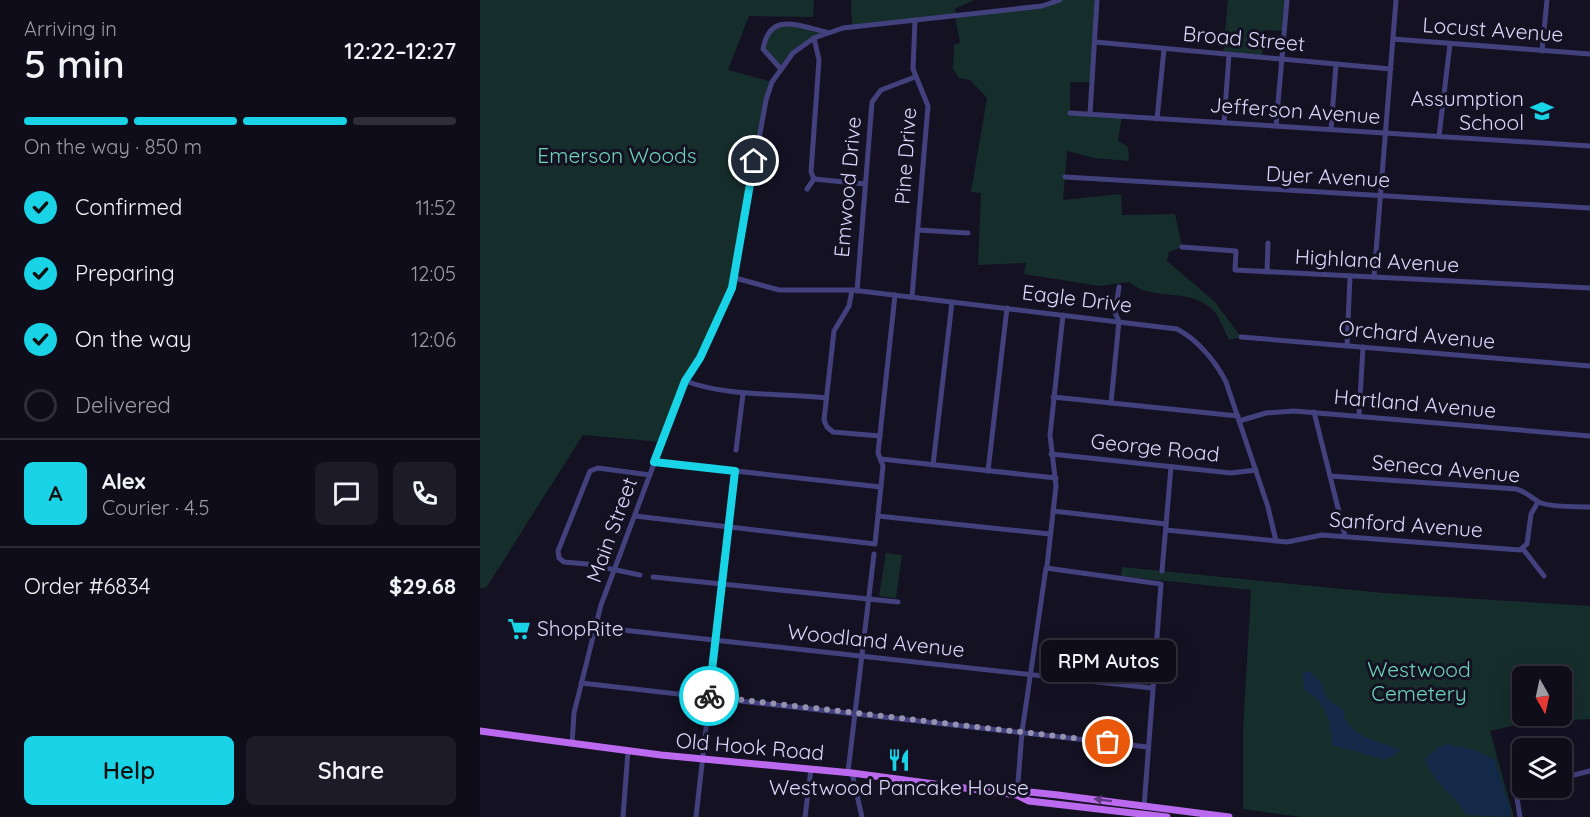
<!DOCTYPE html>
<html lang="en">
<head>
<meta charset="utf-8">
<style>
  :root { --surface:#0f0d1a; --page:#1d1b27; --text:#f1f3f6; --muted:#9b9ca2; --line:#2f2d39; --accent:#18d4e6 }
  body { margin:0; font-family:Quicksand,sans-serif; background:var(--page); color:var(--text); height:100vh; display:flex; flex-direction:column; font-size:22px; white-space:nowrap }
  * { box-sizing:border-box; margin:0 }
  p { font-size:20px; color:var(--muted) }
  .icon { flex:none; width:33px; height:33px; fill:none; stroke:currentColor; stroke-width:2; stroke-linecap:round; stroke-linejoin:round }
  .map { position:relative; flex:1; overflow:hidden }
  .details { display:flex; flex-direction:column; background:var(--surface); width:480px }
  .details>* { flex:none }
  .needle { width:39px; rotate:171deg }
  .buttons { position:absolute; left:1032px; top:666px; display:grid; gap:12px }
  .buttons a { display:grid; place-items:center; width:60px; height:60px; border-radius:9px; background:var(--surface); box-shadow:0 6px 24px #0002,0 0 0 2px var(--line); font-size:30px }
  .pin { position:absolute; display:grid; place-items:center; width:51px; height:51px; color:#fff; margin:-26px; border:3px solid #fff; border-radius:50%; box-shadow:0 2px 6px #0007 }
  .courier { position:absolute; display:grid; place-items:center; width:60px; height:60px; margin:-30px; border:4px solid #18d4e6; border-radius:50%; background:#fff; color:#222; box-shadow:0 2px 8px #0007 }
  .bubble { position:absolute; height:42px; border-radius:9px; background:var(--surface); box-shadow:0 6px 24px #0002,0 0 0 2px var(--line); font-size:20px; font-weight:600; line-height:42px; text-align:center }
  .summary em { font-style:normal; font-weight:600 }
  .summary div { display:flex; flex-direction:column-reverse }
  .summary { display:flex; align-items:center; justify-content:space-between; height:102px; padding:0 24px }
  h1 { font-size:39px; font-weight:600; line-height:45px }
  .bar { display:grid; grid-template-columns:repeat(4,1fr); gap:9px 6px; align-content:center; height:72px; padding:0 24px }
  .bar i { height:8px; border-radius:4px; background:var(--line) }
  .bar .active { background:var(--accent) }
  .bar p { grid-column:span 4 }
  .line { display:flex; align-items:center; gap:15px; padding:0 24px; border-top:2px solid var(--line) }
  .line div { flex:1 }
  .round { display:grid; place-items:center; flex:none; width:63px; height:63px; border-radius:9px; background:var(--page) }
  ol { padding:0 24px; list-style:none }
  li { display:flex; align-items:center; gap:18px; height:66px }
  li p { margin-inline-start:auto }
  li .icon { padding:6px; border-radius:50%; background:var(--accent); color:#111; stroke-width:4 }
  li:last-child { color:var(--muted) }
  li i { width:33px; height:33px; border:3px solid var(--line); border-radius:50% }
  .action { display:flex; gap:12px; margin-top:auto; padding:12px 24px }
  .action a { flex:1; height:69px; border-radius:9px; background:var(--accent); color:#111; font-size:24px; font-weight:600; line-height:69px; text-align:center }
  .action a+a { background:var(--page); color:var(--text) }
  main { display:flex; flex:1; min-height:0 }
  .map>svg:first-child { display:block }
</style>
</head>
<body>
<main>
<section class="details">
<div class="summary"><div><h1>5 min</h1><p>Arriving in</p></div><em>12:22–12:27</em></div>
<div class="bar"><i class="active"></i><i class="active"></i><i class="active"></i><i></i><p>On the way · 850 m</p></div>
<ol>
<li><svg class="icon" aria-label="check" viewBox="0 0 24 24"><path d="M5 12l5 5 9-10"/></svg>Confirmed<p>11:52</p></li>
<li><svg class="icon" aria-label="check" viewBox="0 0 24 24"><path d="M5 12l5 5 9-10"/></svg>Preparing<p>12:05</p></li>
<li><svg class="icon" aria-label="check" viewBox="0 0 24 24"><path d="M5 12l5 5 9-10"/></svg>On the way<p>12:06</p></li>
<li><i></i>Delivered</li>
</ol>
<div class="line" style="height:108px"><b class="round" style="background:var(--accent);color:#111">A</b><div><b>Alex</b><p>Courier · 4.5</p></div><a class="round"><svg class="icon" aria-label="chat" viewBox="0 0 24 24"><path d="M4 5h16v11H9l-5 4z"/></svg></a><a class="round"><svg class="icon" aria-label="phone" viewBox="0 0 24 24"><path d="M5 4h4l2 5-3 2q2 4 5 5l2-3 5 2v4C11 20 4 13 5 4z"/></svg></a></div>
<div class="line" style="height:78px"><div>Order #6834</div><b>$29.68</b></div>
<div class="action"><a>Help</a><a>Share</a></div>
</section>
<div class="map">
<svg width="1110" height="817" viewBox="0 0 1110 817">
  <rect width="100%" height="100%" fill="#141123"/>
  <!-- green -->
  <g fill="#152d2b" fill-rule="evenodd">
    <polygon points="0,0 334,0 333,17 269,16 248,70 292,82 252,288 220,358 205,381 182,442 103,435 6,588 0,588"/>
    <path d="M371,0h123l-19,9 1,6 86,-9 18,-6h37l-5,82h-22v31l52,3 -4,25 10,6 1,14 -35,-3 -27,-7 -4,49 58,-6 1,21 53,-1 7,33 -13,5 -2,9 48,41 26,35 -12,3c-5,-10 -10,-25 -18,-32 -25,-21 -59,-6 -82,-26l-30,4 -75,-12 2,-11 -48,2 3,-72 -10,-1 16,-94 -17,-18 -11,-2 -6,-9 1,-24 6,-2 -5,-27 -103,11z"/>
    <polygon points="748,0 807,0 805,31 784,30 782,58 743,54"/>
    <polygon points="300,24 347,32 327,42 300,68 283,49 285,36"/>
    <polygon points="406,553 422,555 416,598 399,596"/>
    <path d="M642,567l262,26 206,13v113l-71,5 -29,7 24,86h-213l-58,-8v-78l8,-141 -130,-14zM1042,676h40v40h-40z"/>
  </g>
  <!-- water -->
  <g fill="#152a49">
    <path d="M830,671l11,11 6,16 17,13c-2,23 39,32 56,38 -3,7 -12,10 -18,10l-50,-14c0,-23 -7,-45 -28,-55l-1,-18z"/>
    <path d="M967,744l27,6 21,9 15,49v9l-43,-2c-12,-20 -36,-34 -42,-56l13,-12z"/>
  </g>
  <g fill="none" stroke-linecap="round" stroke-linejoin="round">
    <!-- minor -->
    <g stroke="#42417d" stroke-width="5">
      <polyline points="334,38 339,60 331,172 334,179"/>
      <polyline points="913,39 1110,54"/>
      <polyline points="615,42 911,69"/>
      <polyline points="1062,51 1067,0"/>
      <path d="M300,68l-17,-19c7,-38 35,-23 63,-17"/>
      <polyline points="590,113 1110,146"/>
      <polyline points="610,114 617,0"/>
      <polyline points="677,119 684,49"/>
      <polyline points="744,123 749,55"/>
      <polyline points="796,126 807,0"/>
      <polyline points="851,129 856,64"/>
      <polyline points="959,136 970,44"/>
      <polyline points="585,177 1110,208"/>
      <polyline points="334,179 385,184"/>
      <polyline points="327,189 334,179"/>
      <polyline points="438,230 488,233"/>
      <polyline points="702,247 756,251 755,270 1110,288"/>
      <polyline points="787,272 788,243"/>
      <polyline points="894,277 916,0"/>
      <path d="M255,278l44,12h73l325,39c21,11 39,33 49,53l42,125 8,34"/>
      <polyline points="372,290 369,306 354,331 344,420 347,427 353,432 400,436"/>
      <polyline points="377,291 392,102 401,90 435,77"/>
      <polyline points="432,297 448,106 433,69 435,20"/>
      <polyline points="761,337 1110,366"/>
      <polyline points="867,346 870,276"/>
      <path d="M205,381c48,17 92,11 141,17"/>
      <polyline points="573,397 758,416"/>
      <polyline points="631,403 639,321 635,313 639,287"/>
      <polyline points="834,412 865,536"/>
      <polyline points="879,415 883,347"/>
      <polyline points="759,421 786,413 814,411 1110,436"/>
      <polyline points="256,450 263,394"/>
      <polyline points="571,454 751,473 776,470"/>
      <polyline points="401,459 576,478"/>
      <polyline points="174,462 401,487"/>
      <polyline points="453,465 472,302"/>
      <polyline points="508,471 527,308"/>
      <path d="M850,476l186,13c12,3 16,10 25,14 15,5 34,3 49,4"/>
      <polyline points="573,511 686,524"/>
      <polyline points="155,516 395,544 403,466 398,453 415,295"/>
      <polyline points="398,516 570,534"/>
      <polyline points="686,530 807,542 842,535 1040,550 1047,544 1051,514 1058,502"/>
      <polyline points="1043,549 1064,576"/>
      <polyline points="567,566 576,486 570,435 583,315"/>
      <polyline points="682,571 691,467"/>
      <polyline points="160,575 107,564 84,562 79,558 78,551 110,471 118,468 170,475"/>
      <polyline points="173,577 418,602"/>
      <polyline points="115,627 672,688"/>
      <polyline points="101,683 668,747"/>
      <polyline points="92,744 94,713 121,605 205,381 220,358 252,288 286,100 292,82 313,53 334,38 363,28 562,6 580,0"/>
      <polyline points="368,772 394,554"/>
      <polyline points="372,773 382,817"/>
      <polyline points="1082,778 1110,771"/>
      <polyline points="537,795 542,732 566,568 681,584 664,807"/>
      <polyline points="143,817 148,751"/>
      <polyline points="216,817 255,471"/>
      <polyline points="325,817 331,769"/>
      <polyline points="1040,817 1036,792 1042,785"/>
    </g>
    <!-- major -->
    <g stroke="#bb6aef" stroke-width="7">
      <polyline points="0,731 181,755 372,773 537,795 550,792 578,795 749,817"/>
      <polyline points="537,795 549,801 687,817"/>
    </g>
  </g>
  <!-- one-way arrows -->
  <defs><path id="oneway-solid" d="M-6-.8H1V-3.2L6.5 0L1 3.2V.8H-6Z" transform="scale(1.5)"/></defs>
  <use fill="#5f397f" href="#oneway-solid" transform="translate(623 800) rotate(-173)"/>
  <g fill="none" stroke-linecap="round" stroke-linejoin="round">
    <!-- done -->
    <polyline stroke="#9592af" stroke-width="6" stroke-dasharray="0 10.8" points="229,696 628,742"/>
    <!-- route -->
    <polyline stroke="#18d4e6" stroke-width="8" points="229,696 255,471 174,462 205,381 220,358 252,288 274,161"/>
  </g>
  <!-- icons -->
  <defs>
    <g id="school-bare" transform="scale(1.8)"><path d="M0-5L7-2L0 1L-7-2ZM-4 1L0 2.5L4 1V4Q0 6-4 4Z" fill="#18d4e6" stroke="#141123" stroke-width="2.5" paint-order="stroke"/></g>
    <g id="supermarket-bare" transform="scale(1.8)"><path d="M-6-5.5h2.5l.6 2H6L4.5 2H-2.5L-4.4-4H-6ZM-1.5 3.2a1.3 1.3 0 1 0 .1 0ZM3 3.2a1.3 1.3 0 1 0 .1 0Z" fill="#18d4e6" stroke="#141123" stroke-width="2.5" paint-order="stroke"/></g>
    <g id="restaurant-bare" transform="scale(1.8)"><path d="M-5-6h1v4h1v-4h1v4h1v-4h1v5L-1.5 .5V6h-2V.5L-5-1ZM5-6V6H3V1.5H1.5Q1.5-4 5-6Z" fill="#18d4e6" stroke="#141123" stroke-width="2.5" paint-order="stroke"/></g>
  </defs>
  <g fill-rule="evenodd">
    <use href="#school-bare" x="1062" y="111"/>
    <use href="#supermarket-bare" x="39" y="629"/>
    <use href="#restaurant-bare" x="419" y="760"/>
  </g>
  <g text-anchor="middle" stroke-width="6" stroke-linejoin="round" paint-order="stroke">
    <!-- street labels -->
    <g font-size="21" fill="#dbd7fb" stroke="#141123">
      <text transform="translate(1013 30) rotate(4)" y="7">Locust Avenue</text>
      <text transform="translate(764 39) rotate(5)" y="7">Broad Street</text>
      <text transform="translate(815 111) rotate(4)" y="7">Jefferson Avenue</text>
      <text transform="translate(426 156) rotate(-86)" y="7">Pine Drive</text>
      <text transform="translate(848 177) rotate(3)" y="7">Dyer Avenue</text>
      <text transform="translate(368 187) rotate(-85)" y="7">Emwood Drive</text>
      <text transform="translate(897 261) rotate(3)" y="7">Highland Avenue</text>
      <text transform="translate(597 299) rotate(7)" y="7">Eagle Drive</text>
      <text transform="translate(937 335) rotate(5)" y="7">Orchard Avenue</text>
      <text transform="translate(935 404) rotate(5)" y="7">Hartland Avenue</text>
      <text transform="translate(675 448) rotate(6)" y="7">George Road</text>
      <text transform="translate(966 469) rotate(5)" y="7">Seneca Avenue</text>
      <text transform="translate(926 525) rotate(4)" y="7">Sanford Avenue</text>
      <text transform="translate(132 530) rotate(-70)" y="7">Main Street</text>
      <text transform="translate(396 641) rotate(6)" y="7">Woodland Avenue</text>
      <text transform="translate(270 747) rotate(5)" y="7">Old Hook Road</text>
    </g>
    <!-- poi labels -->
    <g font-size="21" fill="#dbd7fb" stroke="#141123" text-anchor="end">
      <text x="1044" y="106">Assumption<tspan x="1044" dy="24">School</tspan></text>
      <text x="57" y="636" text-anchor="start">ShopRite</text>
      <text x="419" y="795" text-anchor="middle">Westwood Pancake House</text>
    </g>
    <!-- park labels -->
    <g font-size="21" fill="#6bd4b8" stroke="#141123">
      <text x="137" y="163">Emerson Woods</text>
      <text x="939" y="677">Westwood<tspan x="939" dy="24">Cemetery</tspan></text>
    </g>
  </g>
</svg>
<div class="buttons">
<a><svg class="needle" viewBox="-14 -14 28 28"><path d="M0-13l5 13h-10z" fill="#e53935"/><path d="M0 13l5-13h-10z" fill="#9b9ca2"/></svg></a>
<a><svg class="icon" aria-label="layers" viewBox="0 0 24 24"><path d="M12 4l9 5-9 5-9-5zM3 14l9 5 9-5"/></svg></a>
</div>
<div class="pin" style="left:628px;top:742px;background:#ea580c"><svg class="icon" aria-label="bag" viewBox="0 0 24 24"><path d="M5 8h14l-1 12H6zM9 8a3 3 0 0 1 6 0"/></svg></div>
<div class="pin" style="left:274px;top:161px;background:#1f2937"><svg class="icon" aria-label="home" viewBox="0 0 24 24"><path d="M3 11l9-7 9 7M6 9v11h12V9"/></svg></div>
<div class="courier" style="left:229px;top:696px"><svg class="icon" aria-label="bike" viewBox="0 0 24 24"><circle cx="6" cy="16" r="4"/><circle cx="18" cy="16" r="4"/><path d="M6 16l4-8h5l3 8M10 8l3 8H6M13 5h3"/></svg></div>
<div class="bubble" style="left:561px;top:640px;width:135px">RPM Autos</div>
</div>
</main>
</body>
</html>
